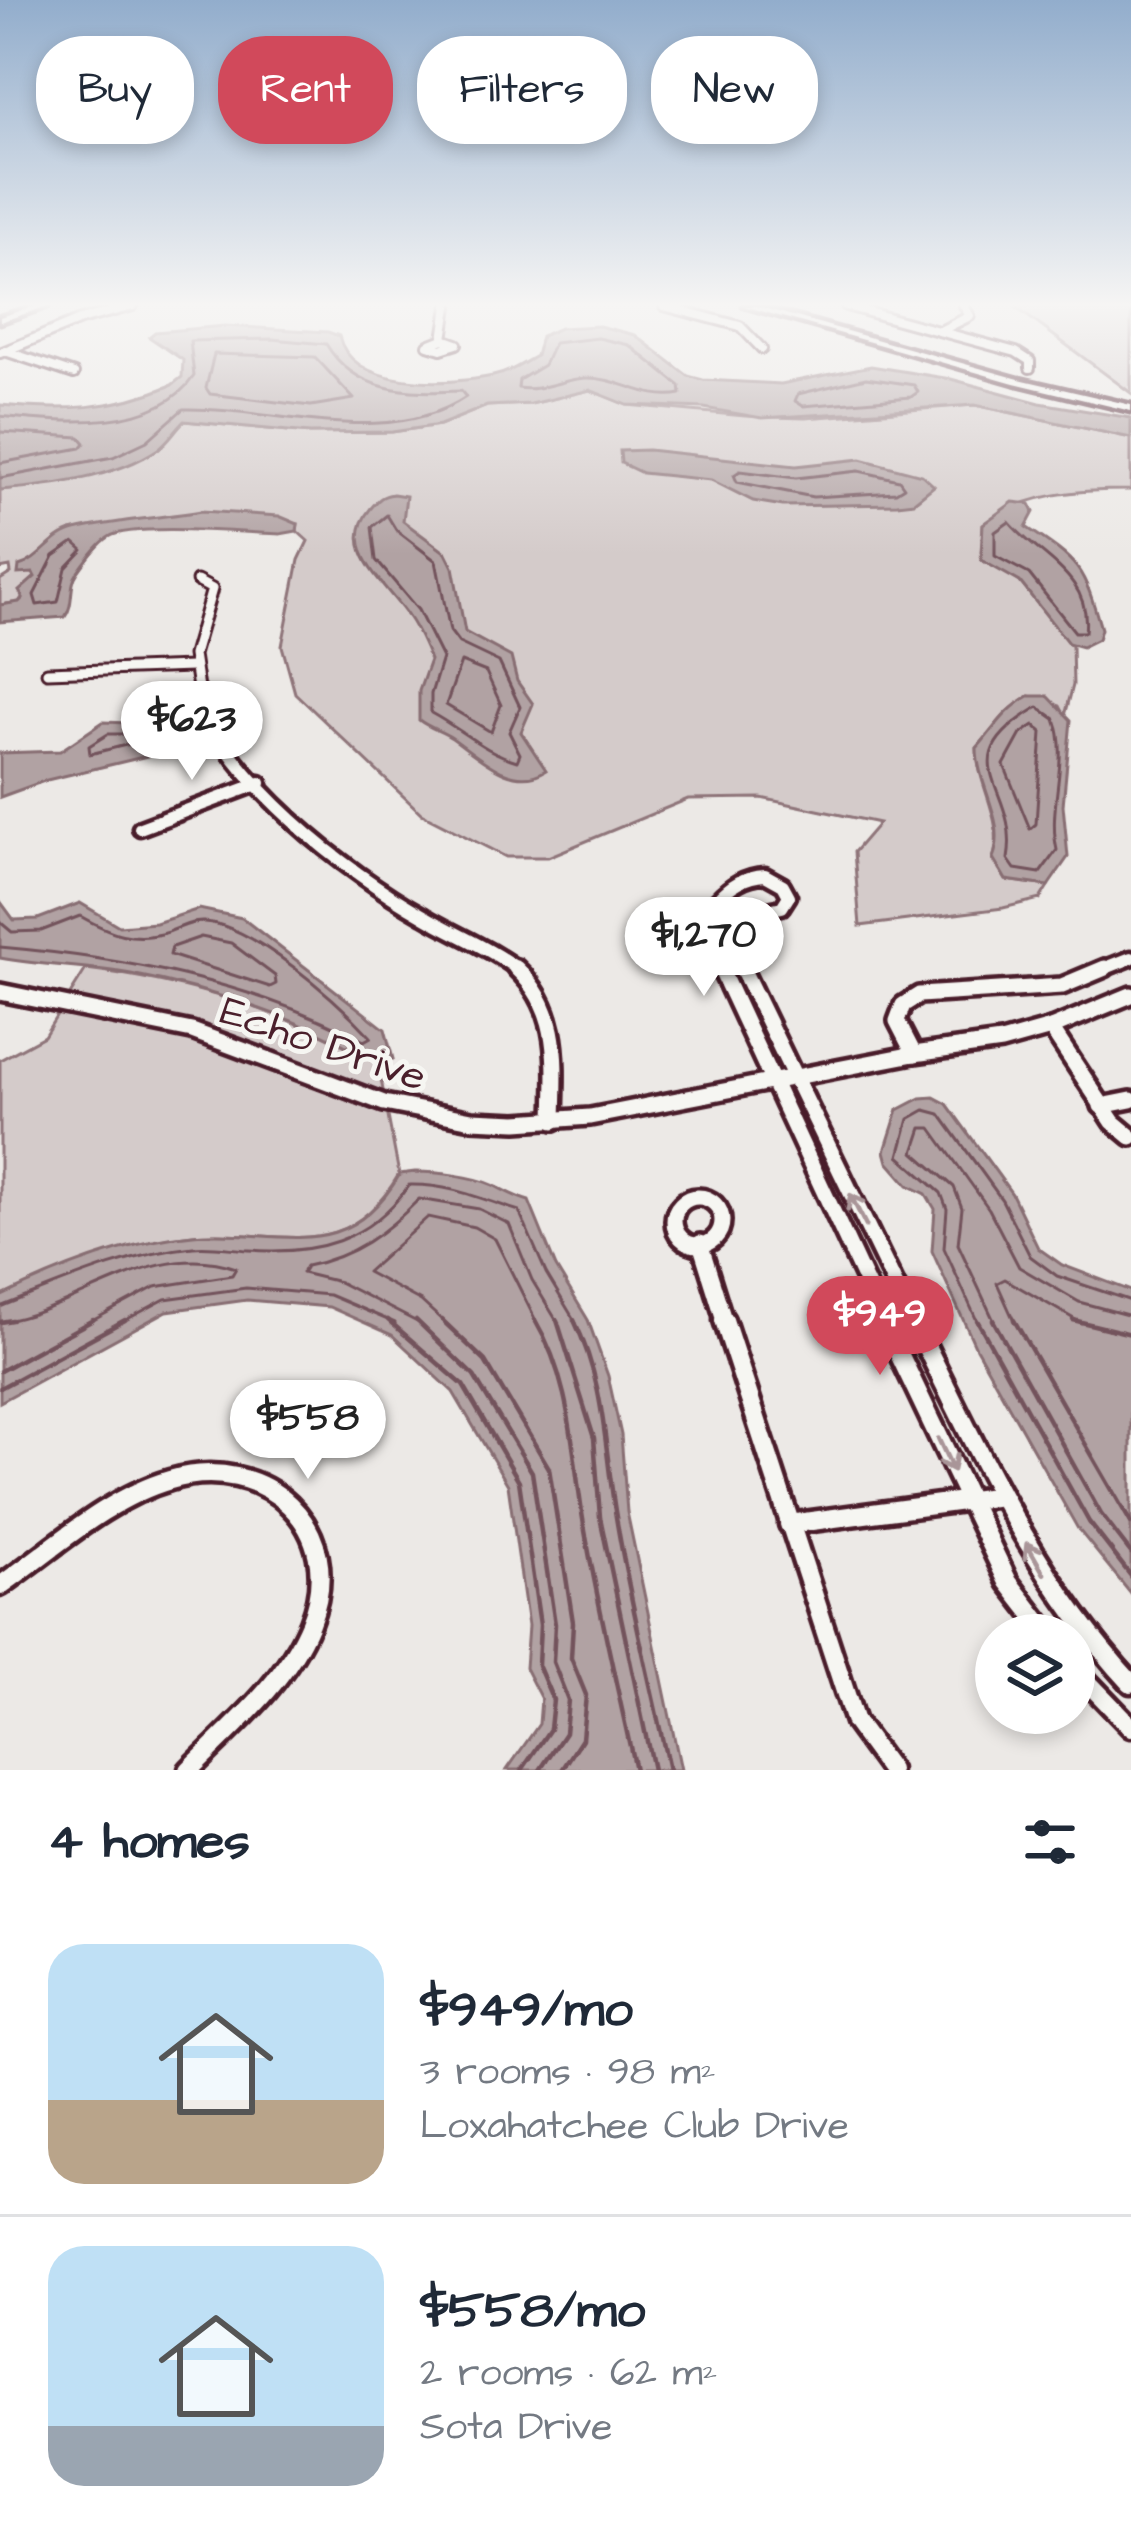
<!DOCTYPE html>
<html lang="en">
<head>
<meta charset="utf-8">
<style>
  :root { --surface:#fff; --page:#f2f2f3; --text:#1f2937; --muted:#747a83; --line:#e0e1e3; --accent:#d1495b }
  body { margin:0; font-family:"Architects Daughter",sans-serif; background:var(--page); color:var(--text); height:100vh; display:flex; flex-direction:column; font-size:45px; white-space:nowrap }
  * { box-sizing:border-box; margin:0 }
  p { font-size:39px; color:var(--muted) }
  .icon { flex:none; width:66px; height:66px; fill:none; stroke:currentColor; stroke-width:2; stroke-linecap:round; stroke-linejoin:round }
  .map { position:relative; height:1770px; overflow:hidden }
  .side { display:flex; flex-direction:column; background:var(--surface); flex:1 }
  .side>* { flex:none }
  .banner { position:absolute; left:36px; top:36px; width:1059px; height:108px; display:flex; gap:24px }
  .fabs { position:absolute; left:975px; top:1614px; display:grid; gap:24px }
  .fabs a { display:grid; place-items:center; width:120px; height:120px; border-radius:50%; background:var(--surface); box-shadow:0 6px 18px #0003; font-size:60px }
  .price { position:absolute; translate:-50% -102px; padding:0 27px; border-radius:42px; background:#fff; color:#222; font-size:39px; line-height:78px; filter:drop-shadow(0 3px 6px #0008) }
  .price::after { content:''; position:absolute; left:50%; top:72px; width:36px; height:27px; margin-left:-18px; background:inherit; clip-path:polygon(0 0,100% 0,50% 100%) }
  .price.on { background:var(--accent); color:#fff }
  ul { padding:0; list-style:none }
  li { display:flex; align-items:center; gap:36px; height:300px; padding:0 48px }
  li+li { border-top:3px solid var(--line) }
  li span { display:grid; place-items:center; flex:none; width:336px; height:240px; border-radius:36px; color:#555 }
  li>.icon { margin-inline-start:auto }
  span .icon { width:144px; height:144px; fill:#fffc; stroke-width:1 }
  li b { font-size:51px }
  h2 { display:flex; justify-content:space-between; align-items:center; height:144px; padding:0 48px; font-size:51px }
  .chip { padding:0 42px; border-radius:48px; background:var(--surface); box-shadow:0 6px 18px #0003; font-size:42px; line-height:108px }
  .chip.on { background:var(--accent); color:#fff }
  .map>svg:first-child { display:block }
</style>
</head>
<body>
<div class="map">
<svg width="1131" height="1770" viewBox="0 0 1131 1770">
  <rect width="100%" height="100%" fill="#ece9e6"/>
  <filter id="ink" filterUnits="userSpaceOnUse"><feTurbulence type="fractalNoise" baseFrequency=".00833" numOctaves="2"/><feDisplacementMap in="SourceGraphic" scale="24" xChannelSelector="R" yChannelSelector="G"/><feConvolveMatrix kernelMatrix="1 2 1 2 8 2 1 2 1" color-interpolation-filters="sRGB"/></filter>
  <g filter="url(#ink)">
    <!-- green -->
    <g fill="#d4cbca" stroke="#8f757a" stroke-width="3">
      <polygon points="1014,306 1131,306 1131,393"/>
      <path d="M590,390L627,405L745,416L805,418L975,405L1131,438V490C1077,490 1026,493 983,524L981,552L1020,582L1072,646L1073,685L1065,716L1060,706L1029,696C1004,710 995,728 977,748C977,787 1006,821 993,859L1006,880L1048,886L1040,899L1003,908L860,926L854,852L879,823L761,798L688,799L548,857H506L422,814L295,693L282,646L299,560L308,541L297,531L298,524L134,523L71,531L30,563L35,577L19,602L0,605V580L11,573L10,567L0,569V490C67,482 135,472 184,421L310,433L392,432L440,425L487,406L531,404Z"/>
      <path d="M86,969C185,981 293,1012 378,1064L399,1174C344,1269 278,1227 193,1235C125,1242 62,1271 0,1297V1060L44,1036Z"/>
    </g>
    <!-- water -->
    <g fill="#b1a2a3" stroke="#886e73" stroke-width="3">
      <path d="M599,326L635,335L688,376L703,380L781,384L871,366L951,379L1040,403L1131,418V438L975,405L762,418L704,408L627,405L590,390L531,404L487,406L440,425L392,432L310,433L184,421C175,430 168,442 158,449C116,478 49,486 0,490V405C63,411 113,410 172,385L182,377L183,360L149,337L155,332L225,326L328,332L339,336C352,390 448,385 493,376C509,373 522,364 536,356L541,336L560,328Z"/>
      <polygon points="648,450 796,466 861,459 922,475 934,486 914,502 897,504 783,506 753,501 711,480 642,473 621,463 620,451"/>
      <path d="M393,494L406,496L403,521L446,553L453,567L465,632L511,657L517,681L533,704L521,732L546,770C513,792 478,756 452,738C442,731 429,728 419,720V691L430,660C424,646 418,631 409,618C387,584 336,549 371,508C379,499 381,496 393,494Z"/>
      <path d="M1013,502L1030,504L1034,512L1026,527C1080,563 1083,566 1101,629L1098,639L1082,647L1068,643L1020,582L981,560L983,524Z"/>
      <path d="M201,511L279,516L298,524L297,531L280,534C249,533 130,523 109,537C99,543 85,562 78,572C68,586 75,603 65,617L0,622V605L19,602L23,598L19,591L35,577L33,573L18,574L19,566C41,560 50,536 75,530C115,520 160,518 201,511Z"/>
      <path d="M1029,696H1048L1071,720L1063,805L1068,857L1048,886L1006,880L993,858C1008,822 977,786 977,748C995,728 1004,710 1029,696Z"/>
      <polygon points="103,722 155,724 163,732 161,746 147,756 47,780 0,797 0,753 60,751"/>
      <path d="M0,901L14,920L38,919L80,903L119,926L156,923L199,909L242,918L385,1029L393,1059L378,1064C306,1020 214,990 131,974C88,966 43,966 0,958Z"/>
      <polygon points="934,1097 947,1104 1012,1194 1038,1248 1062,1265 1131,1291 1131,1594 1078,1529 976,1348 932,1251 935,1209 926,1194 908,1185 888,1162 885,1151 898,1110 921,1098"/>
      <path d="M415,1172C437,1172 473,1176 493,1185C505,1191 515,1197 529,1201L556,1267L588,1320L608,1376L621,1435L627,1512L681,1770H507L539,1724L541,1699L525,1668L528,1626L508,1485L453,1392L392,1335L329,1307L247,1300L167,1311L0,1402V1297C59,1268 127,1241 193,1235C278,1227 344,1269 400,1174Z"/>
    </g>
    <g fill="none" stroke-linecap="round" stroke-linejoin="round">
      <!-- shore-far1 -->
      <g stroke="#73535b" stroke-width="3">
        <path d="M598,338L629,345L680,386L681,394C645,401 620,377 586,378C562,379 542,392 518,388L519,380L544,365L554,343Z"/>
        <polygon points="214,354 315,357 354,399 311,406 210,394 206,388"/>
        <polygon points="866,378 914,385 918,392 911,397 803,406 795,401 798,394"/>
        <path d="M0,416C60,422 156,433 194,376L190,341L272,339L326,344C356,394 408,393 461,391L466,397C387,450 272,407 183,409L147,441L113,457L0,478"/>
        <polyline points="0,432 80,437 85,443 81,448 0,463"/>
        <polygon points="740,471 796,478 859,471 899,480 904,487 896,492 813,497 737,482 734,475"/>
        <path d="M387,515L396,530L436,561L450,631L459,643L499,662L520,707L509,732L520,754L517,761C484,752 461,729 431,713V694L442,658L418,610L376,560L372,527Z"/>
        <path d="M1009,522C1039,558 1092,575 1085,632H1075L1029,574L995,556V532Z"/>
        <polygon points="74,542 83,550 66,568 58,602 37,605 34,595 54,556"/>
        <polygon points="461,662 486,672 501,705 491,732 446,705"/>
        <path d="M1038,707L1055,719C1070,759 1047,807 1057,850L1040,873L1015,869L1008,859C1021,785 943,764 1038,707Z"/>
        <polygon points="1034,725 1042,732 1036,824 1030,829 1004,765 1021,734"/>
        <polygon points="108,734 138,734 142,741 90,754 89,746"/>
        <path d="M0,922L12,932L41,931L80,916C110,933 133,943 168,932C179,928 192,921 204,922C252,924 338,1001 371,1037L364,1041C251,982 126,958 0,947"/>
        <polygon points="201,937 231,943 275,976 276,984 270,987 170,955 172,947"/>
        <path d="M0,1307C62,1283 126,1254 193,1247C211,1245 231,1249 249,1250C315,1255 369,1242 409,1185C449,1184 482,1199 519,1211L546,1273L576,1323"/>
        <path d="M0,1322C77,1311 154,1238 236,1268L232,1275L155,1287L88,1323"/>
        <polyline points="120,1323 165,1299 246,1288 329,1295 395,1323"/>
        <path d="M419,1323L339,1282L302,1273L306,1266C353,1257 386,1233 419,1199L479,1209L509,1224L532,1280L558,1323"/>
        <polyline points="445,1323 421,1301 367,1272 428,1217 474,1227 495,1239 537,1323"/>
        <polyline points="978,1323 944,1248 947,1209 941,1193 899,1156 909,1119 925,1110 940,1114 1002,1200 1030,1256 1057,1276 1131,1301"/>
        <polyline points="995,1323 958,1244 962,1208 954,1187 914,1152 922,1128 931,1128 989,1209 1019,1267 1079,1302 1131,1316"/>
        <polyline points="1015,1323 997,1283 1005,1279 1081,1323"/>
      </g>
      <!-- shore -->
      <g stroke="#73535b" stroke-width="4.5">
        <polyline points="388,1320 463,1385 519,1481 540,1625 538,1665 553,1700 550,1729 522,1770"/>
        <polyline points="416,1320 474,1376 532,1472 555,1624 553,1662 568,1700 565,1733 540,1770"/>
        <polyline points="442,1320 485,1361 549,1468 573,1622 571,1658 586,1695 582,1739 562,1770"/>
        <path d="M535,1320C573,1384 572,1456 584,1525C598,1607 618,1689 635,1770"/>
        <polyline points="557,1320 594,1438 600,1517 653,1770"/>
        <path d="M574,1320C606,1386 604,1448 616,1517C630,1602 651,1686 669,1770"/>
        <polyline points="977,1320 1089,1522 1131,1576"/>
        <polyline points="993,1320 1101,1514 1131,1553"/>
        <polyline points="1014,1320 1131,1523"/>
        <polyline points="1073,1320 1131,1334"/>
        <polyline points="0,1322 12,1320"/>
        <polyline points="0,1371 93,1320"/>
        <polyline points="0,1388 125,1320"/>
      </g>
      <!-- minor-far4 casing -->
      <g stroke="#4a1f2b" stroke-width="14">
        <g id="minor-far4">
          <polyline points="664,306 740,326 762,349"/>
          <polyline points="846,306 1016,352 1030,361 1030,368"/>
          <polyline points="940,331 970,316 964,306"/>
          <polygon points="443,339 457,344 441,349 428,345"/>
          <polyline points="443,339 448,306"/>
          <polyline points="8,352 74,374"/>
          <polyline points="0,353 80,320 133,306"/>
        </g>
      </g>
      <!-- minor-far3 casing -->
      <g stroke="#4a1f2b" stroke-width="15">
        <g id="minor-far3">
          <polyline points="197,581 212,589 193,655 199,695"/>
          <polyline points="47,672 192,667"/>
        </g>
      </g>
      <!-- minor-far2 casing -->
      <g stroke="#4a1f2b" stroke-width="21">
        <g id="minor-far2">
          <path d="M198,692C224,778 347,873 424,916C456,935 490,948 520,971"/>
          <polyline points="140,828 260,783"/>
          <path d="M765,875L783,885L789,896L782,907L741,916L721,910L717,900C731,885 745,876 765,875Z"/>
          <polyline points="721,910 709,940 721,971"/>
          <polyline points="741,916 727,937 743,971"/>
          <polyline points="1098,971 1131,958"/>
        </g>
      </g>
      <!-- minor-far1 casing -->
      <g stroke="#4a1f2b" stroke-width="24">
        <g id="minor-far1">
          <path d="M516,968C562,1011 555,1063 554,1121"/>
          <polyline points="720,968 885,1323"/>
          <polyline points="742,968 914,1323"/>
          <polyline points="0,992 192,1031 384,1103 472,1120 517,1122 590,1117 914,1054 1001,1042 1051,1028 1131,995"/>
          <polyline points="1051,1028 1113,1122 1131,1137"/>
          <polyline points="914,1054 897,1021 903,1005 919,995 1062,986 1105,968"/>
          <polyline points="1101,1106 1131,1100"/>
          <circle cx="698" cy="1221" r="24"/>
          <polyline points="700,1243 725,1323"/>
        </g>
      </g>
      <!-- minor casing -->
      <g stroke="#4a1f2b" stroke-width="27">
        <g id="minor">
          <polyline points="724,1320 855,1722 890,1770"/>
          <polyline points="883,1320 1008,1582 1049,1635"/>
          <path d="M913,1320C977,1448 1033,1577 1131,1683"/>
          <polyline points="789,1524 1001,1496"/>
          <path d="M0,1586C53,1549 107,1498 170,1480C263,1452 349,1527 310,1623C286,1682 233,1726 189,1770"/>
          <polyline points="1074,1668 1131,1727"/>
        </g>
      </g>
      <!-- tertiary casing -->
      <g stroke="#4a1f2b" stroke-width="9">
        <g id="tertiary">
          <polygon points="35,306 48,306 0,322 0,317"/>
          <polygon points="744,306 757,306 1019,379 1131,405 1131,411 1014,383"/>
        </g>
      </g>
      <!-- minor-far4 -->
      <use href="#minor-far4" stroke="#f6f6f2" stroke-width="8"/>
      <!-- minor-far3 -->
      <use href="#minor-far3" stroke="#f6f6f2" stroke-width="9"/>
      <!-- minor-far2 -->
      <use href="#minor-far2" stroke="#f6f6f2" stroke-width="12"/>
      <!-- minor-far1 -->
      <use href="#minor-far1" stroke="#f6f6f2" stroke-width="15"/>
      <!-- minor -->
      <use href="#minor" stroke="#f6f6f2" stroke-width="18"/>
      <!-- tertiary -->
      <use href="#tertiary" fill="#f6f6f2" fill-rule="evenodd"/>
    </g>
    <!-- one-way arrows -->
    <defs><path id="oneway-shaft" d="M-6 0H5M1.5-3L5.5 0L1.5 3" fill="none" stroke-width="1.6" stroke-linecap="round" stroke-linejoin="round" transform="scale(3)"/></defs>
    <g stroke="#a99598">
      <use href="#oneway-shaft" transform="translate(858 1210) rotate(-117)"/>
      <use href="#oneway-shaft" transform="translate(946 1455) rotate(65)"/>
      <use href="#oneway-shaft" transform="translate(1035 1558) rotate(-120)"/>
    </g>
  </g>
  <!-- sky -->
  <linearGradient id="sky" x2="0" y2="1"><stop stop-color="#92adcc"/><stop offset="0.55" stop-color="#f6f5f4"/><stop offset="1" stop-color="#f6f5f4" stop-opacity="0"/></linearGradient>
  <rect width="1131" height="554" fill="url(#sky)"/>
  <g text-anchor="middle" stroke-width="10" stroke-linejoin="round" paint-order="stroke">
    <!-- street labels -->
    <g font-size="42" fill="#4a1f2b" stroke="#f6f6f2">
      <text transform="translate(324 1042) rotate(19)" y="15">Echo Drive</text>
    </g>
  </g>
</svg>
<div class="fabs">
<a><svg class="icon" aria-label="layers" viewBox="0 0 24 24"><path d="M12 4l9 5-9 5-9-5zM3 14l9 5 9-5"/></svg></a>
</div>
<b class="price" style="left:192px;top:783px">$623</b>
<b class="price" style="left:704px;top:999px">$1,270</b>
<b class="price on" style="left:880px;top:1378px">$949</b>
<b class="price" style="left:308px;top:1482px">$558</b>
<div class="banner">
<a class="chip">Buy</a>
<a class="chip on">Rent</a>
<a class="chip">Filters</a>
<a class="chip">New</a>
</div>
</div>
<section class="side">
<h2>4 homes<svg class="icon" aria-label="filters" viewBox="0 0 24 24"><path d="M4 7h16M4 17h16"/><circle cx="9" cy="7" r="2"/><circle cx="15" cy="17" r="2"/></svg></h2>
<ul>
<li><span style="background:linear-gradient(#bfe0f5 65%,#b9a48a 0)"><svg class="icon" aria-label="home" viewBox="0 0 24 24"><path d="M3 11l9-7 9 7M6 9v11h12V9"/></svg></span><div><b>$949/mo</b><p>3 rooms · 98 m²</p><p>Loxahatchee Club Drive</p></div></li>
<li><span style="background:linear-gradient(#bfe0f5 75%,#9aa5b1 0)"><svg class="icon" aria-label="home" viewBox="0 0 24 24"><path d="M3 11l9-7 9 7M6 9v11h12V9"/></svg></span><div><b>$558/mo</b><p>2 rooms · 62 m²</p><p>Sota Drive</p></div></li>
</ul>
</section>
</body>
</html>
